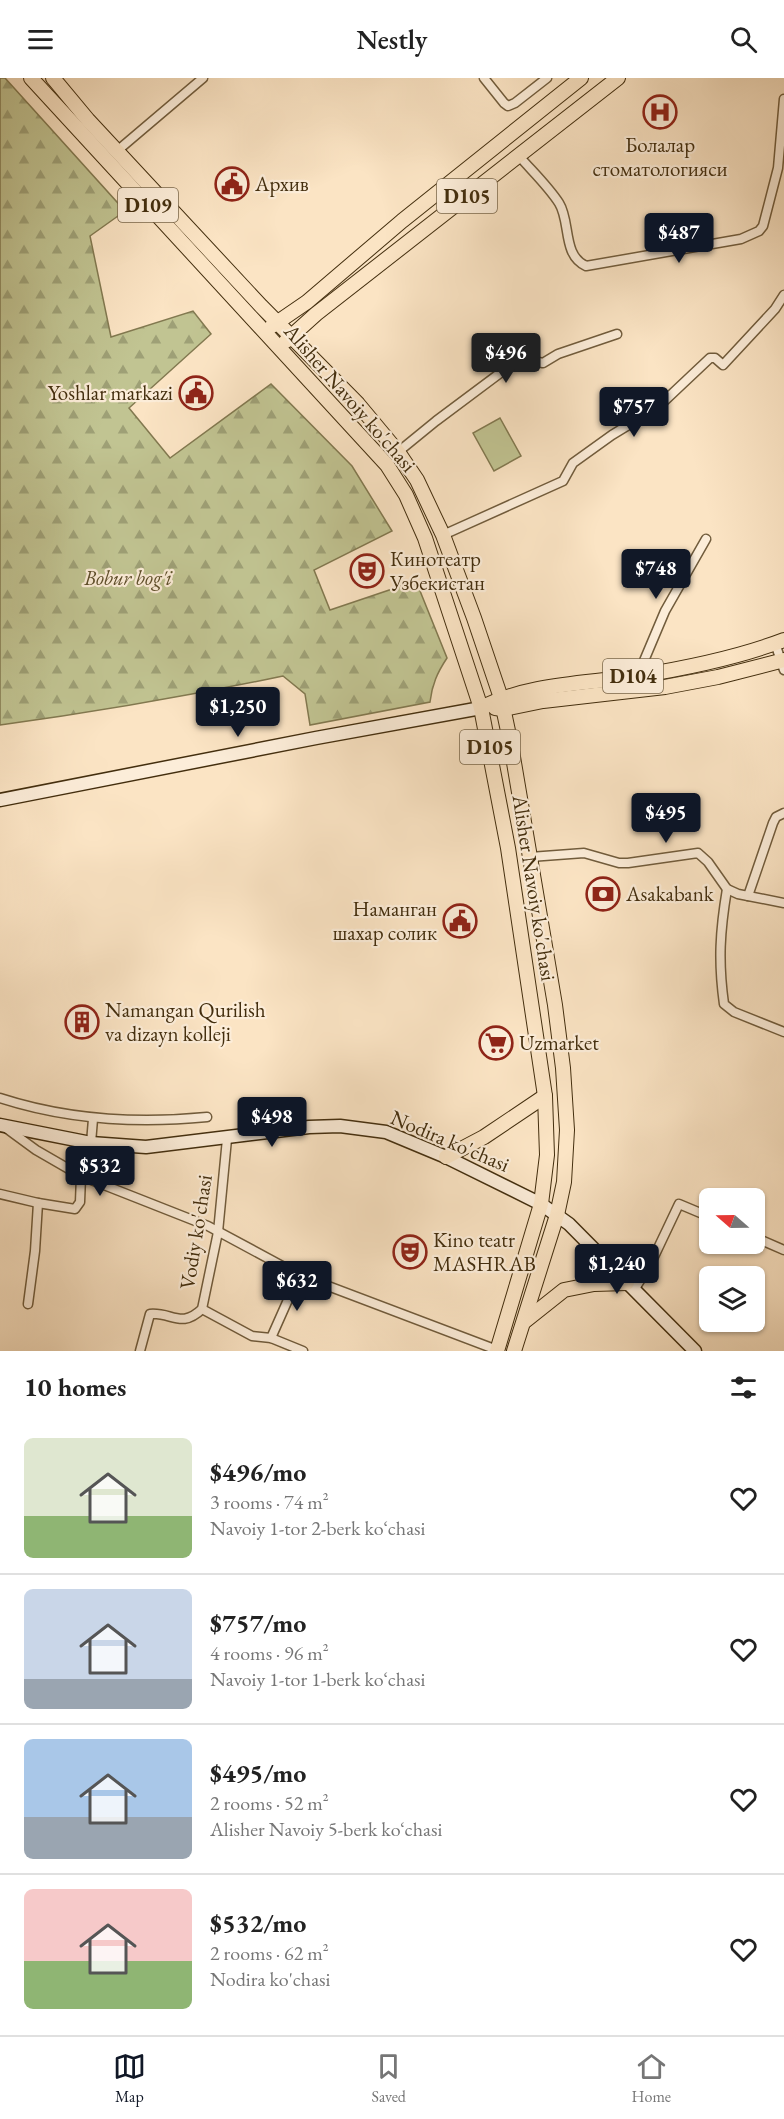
<!DOCTYPE html>
<html lang="en">
<head>
<meta charset="utf-8">
<style>
  :root { --surface:#fff; --page:#f6f6f6; --text:#222; --muted:#767676; --line:#e0e0e0; --accent:#111827 }
  body { margin:0; font-family:"EB Garamond",serif; background:var(--page); color:var(--text); height:100vh; display:flex; flex-direction:column; font-size:22px; white-space:nowrap }
  * { box-sizing:border-box; margin:0 }
  p { font-size:20px; color:var(--muted) }
  .icon { flex:none; width:33px; height:33px; fill:none; stroke:currentColor; stroke-width:2; stroke-linecap:round; stroke-linejoin:round }
  .map { position:relative; height:1273px; overflow:hidden }
  .sheet { display:flex; flex-direction:column; background:var(--surface); flex:1 }
  .sheet>* { flex:none }
  .needle { width:39px; rotate:290deg }
  .tools { position:absolute; left:699px; top:1110px; display:grid; gap:12px }
  .tools a { display:grid; place-items:center; width:66px; height:66px; border-radius:9px; background:var(--surface); box-shadow:0 2px 4px #0004; font-size:30px }
  .price { position:absolute; translate:-50% -51px; padding:0 14px; border-radius:6px; background:var(--accent); color:#fff; font-size:20px; line-height:39px; filter:drop-shadow(0 2px 3px #0008) }
  .price::after { content:''; position:absolute; left:50%; top:36px; width:18px; height:14px; margin-left:-9px; background:inherit; clip-path:polygon(0 0,100% 0,50% 100%) }
  .price.on { background:#222; color:#fff }
  ul { padding:0; list-style:none }
  li { display:flex; align-items:center; gap:18px; height:150px; padding:0 24px }
  li+li { border-top:2px solid var(--line) }
  li span { display:grid; place-items:center; flex:none; width:168px; height:120px; border-radius:9px; color:#555 }
  li>.icon { margin-inline-start:auto }
  span .icon { width:72px; height:72px; fill:#fffc; stroke-width:1 }
  li b { font-size:26px }
  h2 { display:flex; justify-content:space-between; align-items:center; height:72px; padding:0 24px; font-size:26px }
  header { display:flex; justify-content:space-between; align-items:center; height:78px; padding:0 24px; background:var(--surface); font-size:27px; font-weight:600 }
  .tabs { display:flex; justify-content:space-around; align-items:center; height:84px; border-top:2px solid var(--line); background:var(--surface); font-size:16px; color:var(--muted) }
  .tabs a { display:grid; justify-items:center; gap:3px }
  .tabs .on { color:var(--accent) }
  .map>svg:first-child { display:block }
</style>
</head>
<body>
<header><svg class="icon" aria-label="menu" viewBox="0 0 24 24"><path d="M4 6h16M4 12h16M4 18h16"/></svg>Nestly<svg class="icon" aria-label="search" viewBox="0 0 24 24"><circle cx="10" cy="10" r="6"/><path d="M15 15l6 6"/></svg></header>
<div class="map">
<svg width="784" height="1273" viewBox="0 0 784 1273">
  <defs>
    <pattern id="forest-firs" width="22" height="20" patternUnits="userSpaceOnUse" patternTransform="scale(1.5)"><rect width="22" height="20" fill="#c1c492"/><path d="M5 1l3.5 6h-7zM16 11l3.5 6h-7z" fill="#9ea076"/></pattern>
  </defs>
  <rect width="100%" height="100%" fill="#fbe4c4"/>
  <filter id="stains"><feTurbulence type="fractalNoise" baseFrequency=".00333" numOctaves="4"/><feColorMatrix values="0 0 0 0 .2 0 0 0 0 .09 0 0 0 0 .02 0 0 0 .5 -.17"/></filter>
  <radialGradient id="worn" r=".72"><stop offset=".6" stop-color="#630" stop-opacity="0"/><stop offset="1" stop-color="#630" stop-opacity=".3"/></radialGradient>
  <!-- forest -->
  <path fill="url(#forest-firs)" stroke="#827950" stroke-width="1.5" d="M0,0H5L125,133L90,158L111,259L193,233L211,256L129,330L170,380L271,306L352,388L392,453L314,492L330,532L416,503L447,580C437,595 432,607 430,624L310,647L305,616L283,598C188,618 97,634 0,647Z"/>
  <!-- garden -->
  <polygon fill="#c1c492" stroke="#827950" stroke-width="1.5" points="500,340 521,378 494,393 473,355"/>
  <g fill="none" stroke-linecap="round" stroke-linejoin="round">
    <!-- street casing -->
    <g stroke="#715c3c" stroke-width="11">
      <g id="street">
        <polyline points="484,0 504,25 508,28 515,25 547,0"/>
        <polyline points="117,73 203,0"/>
        <path d="M519,78C532,93 548,108 559,125C571,144 562,177 586,188L741,161L759,153L763,148L778,90L784,21"/>
        <polyline points="398,374 436,343 515,284 529,282 543,285 558,276 617,256"/>
        <polyline points="443,457 563,403 573,385 612,357 658,329 710,280 715,280 723,287 775,231 784,217"/>
        <polyline points="775,565 784,592"/>
        <polyline points="638,597 665,533 706,461"/>
        <polyline points="530,779 584,775 619,785 628,785 698,775 708,784 727,811 738,816 784,825"/>
        <path d="M727,811C720,853 718,883 724,926L734,934L784,954"/>
        <polyline points="748,818 773,745 776,739 784,735"/>
        <path d="M0,1020C68,1042 136,1046 207,1039"/>
        <polyline points="6,1050 36,1072 81,1098 208,1148 299,1197 497,1272"/>
        <polyline points="91,1065 93,1041"/>
        <polyline points="0,1116 38,1125 75,1131 80,1124 81,1098"/>
        <polyline points="754,1159 784,1172"/>
        <polyline points="634,1212 651,1185 679,1126 710,1139"/>
        <polyline points="28,1226 35,1173 38,1125"/>
        <polyline points="202,1231 252,1258 271,1260 303,1273"/>
        <polyline points="271,1260 299,1197"/>
        <path d="M140,1273L150,1236C172,1234 181,1251 202,1231L218,1154L227,1061"/>
      </g>
    </g>
    <!-- secondary casing -->
    <g stroke="#432e0e" stroke-width="15">
      <g id="secondary">
        <polyline points="0,722 316,660 481,630"/>
        <polyline points="0,1047 91,1065 146,1069 309,1049 340,1048 386,1054 446,1079 541,1126 569,1146 695,1273"/>
      </g>
    </g>
    <!-- primary casing -->
    <g stroke="#432e0e" stroke-width="16">
      <g id="primary">
        <polyline points="31,0 387,387 406,417 425,460 481,630 508,770 545,1018 547,1077 541,1126 497,1273"/>
        <polyline points="53,0 88,42 261,228 358,326 398,374 417,402 443,457 474,540 501,620 511,667 555,927 563,990 567,1052 564,1104 557,1137 514,1273"/>
        <polyline points="272,248 307,224 402,143 581,0"/>
        <polyline points="286,263 316,236 618,0"/>
        <path d="M481,630C530,605 585,606 637,598C687,590 737,580 784,562"/>
        <polyline points="495,630 503,631 543,623 665,609 718,599 784,582"/>
        <polyline points="446,1079 484,1059 545,1018"/>
        <polyline points="525,1243 564,1212 594,1206 627,1205"/>
      </g>
    </g>
    <!-- street -->
    <use href="#street" stroke="#fcedd9" stroke-width="8"/>
    <!-- secondary -->
    <use href="#secondary" stroke="#fcedd9" stroke-width="12"/>
    <!-- primary -->
    <use href="#primary" stroke="#fbe4c4" stroke-width="14"/>
  </g>
  <!-- icons -->
  <defs>
    <g id="hospital-ring" transform="scale(1.725)"><circle r="9.5" fill="#fcedd9" stroke="#8f2418" stroke-width="1.5"/><path d="M-5-5h3v3.5h4V-5h3V5h-3V1.5h-4V5h-3Z" fill="#8f2418"/></g>
    <g id="civic-ring" transform="scale(1.725)"><circle r="9.5" fill="#fcedd9" stroke="#8f2418" stroke-width="1.5"/><path d="M-.6-6.5H3V-4.5H.6V-3L4-1V1h2V6H-6V1h2V-1L-.6-3ZM-1.2 2.5V6h2.4V2.5Z" fill="#8f2418"/></g>
    <g id="theatre-ring" transform="scale(1.725)"><circle r="9.5" fill="#fcedd9" stroke="#8f2418" stroke-width="1.5"/><path d="M-5-5.5Q0-4 5-5.5V0Q5 5 0 6Q-5 5-5 0ZM-3.3-2.5H-1v1.5H-3.3ZM1-2.5H3.3v1.5H1ZM-2.8 1Q0 5.5 2.8 1Z" fill="#8f2418"/></g>
    <g id="bank-ring" transform="scale(1.725)"><circle r="9.5" fill="#fcedd9" stroke="#8f2418" stroke-width="1.5"/><path d="M-6-4H6V4H-6ZM0-2.3a2.3 2.3 0 1 0 0 4.6a2.3 2.3 0 1 0 0-4.6Z" fill="#8f2418"/></g>
    <g id="building-ring" transform="scale(1.725)"><circle r="9.5" fill="#fcedd9" stroke="#8f2418" stroke-width="1.5"/><path d="M-4-6H4V6H1V3H-1V6H-4ZM-2.5-4.3h1.7v1.8h-1.7ZM.8-4.3h1.7v1.8H.8ZM-2.5-1h1.7V.8h-1.7ZM.8-1h1.7V.8H.8Z" fill="#8f2418"/></g>
    <g id="supermarket-ring" transform="scale(1.725)"><circle r="9.5" fill="#fcedd9" stroke="#8f2418" stroke-width="1.5"/><path d="M-6-5.5h2.5l.6 2H6L4.5 2H-2.5L-4.4-4H-6ZM-1.5 3.2a1.3 1.3 0 1 0 .1 0ZM3 3.2a1.3 1.3 0 1 0 .1 0Z" fill="#8f2418"/></g>
  </defs>
  <g fill-rule="evenodd">
    <use href="#hospital-ring" x="660" y="34"/>
    <use href="#civic-ring" x="232" y="106"/>
    <use href="#civic-ring" x="196" y="315"/>
    <use href="#theatre-ring" x="367" y="493"/>
    <use href="#bank-ring" x="603" y="816"/>
    <use href="#civic-ring" x="460" y="843"/>
    <use href="#building-ring" x="82" y="944"/>
    <use href="#supermarket-ring" x="496" y="965"/>
    <use href="#theatre-ring" x="410" y="1174"/>
  </g>
  <g text-anchor="middle" stroke-width="4.5" stroke-linejoin="round" paint-order="stroke">
    <!-- shield labels -->
    <g fill="#fcedd9" stroke="#7a674b" stroke-width="1.5">
      <rect x="437" y="101" width="60" height="34" rx="4.5"/>
      <rect x="118" y="110" width="60" height="34" rx="4.5"/>
      <rect x="603" y="581" width="60" height="34" rx="4.5"/>
      <rect x="460" y="652" width="60" height="34" rx="4.5"/>
    </g>
    <g font-size="20" font-weight="bold" fill="#432e0e">
      <text x="467" y="125">D105</text>
      <text x="148" y="134">D109</text>
      <text x="633" y="605">D104</text>
      <text x="490" y="676">D105</text>
    </g>
    <!-- poi labels -->
    <g font-size="21" fill="#432e0e" stroke="#fcedd9" text-anchor="start">
      <text x="660" y="74" text-anchor="middle">Болалар<tspan x="660" dy="24">стоматологияси</tspan></text>
      <text x="255" y="113">Архив</text>
      <text x="173" y="322" text-anchor="end">Yoshlar markazi</text>
      <text x="390" y="488">Кинотеатр<tspan x="390" dy="24">Узбекистан</tspan></text>
      <text x="626" y="823">Asakabank</text>
      <text x="437" y="838" text-anchor="end">Наманган<tspan x="437" dy="24">шахар солик</tspan></text>
      <text x="105" y="939">Namangan Qurilish<tspan x="105" dy="24">va dizayn kolleji</tspan></text>
      <text x="519" y="972">Uzmarket</text>
      <text x="433" y="1169">Kino teatr<tspan x="433" dy="24">MASHRAB</tspan></text>
    </g>
    <!-- street labels -->
    <g font-size="21" fill="#432e0e" stroke="#fcedd9">
      <text transform="translate(350 320) rotate(49)" y="7">Alisher Navoiy ko'chasi</text>
      <text transform="translate(534 810) rotate(81)" y="7">Alisher Navoiy ko'chasi</text>
      <text transform="translate(450 1063) rotate(23)" y="7">Nodira ko'chasi</text>
      <text transform="translate(196 1154) rotate(-81)" y="7">Vodiy ko'chasi</text>
    </g>
    <!-- park labels -->
    <g font-size="21" font-style="italic" fill="#5c4c28" stroke="#fcedd9">
      <text x="128" y="507">Bobur bog'i</text>
    </g>
  </g>
  <rect width="100%" height="100%" filter="url(#stains)"/>
  <rect width="100%" height="100%" fill="url(#worn)"/>
</svg>
<div class="tools">
<a><svg class="needle" viewBox="-14 -14 28 28"><path d="M0-13l5 13h-10z" fill="#e53935"/><path d="M0 13l5-13h-10z" fill="#767676"/></svg></a>
<a><svg class="icon" aria-label="layers" viewBox="0 0 24 24"><path d="M12 4l9 5-9 5-9-5zM3 14l9 5 9-5"/></svg></a>
</div>
<b class="price" style="left:679px;top:186px">$487</b>
<b class="price on" style="left:506px;top:306px">$496</b>
<b class="price" style="left:634px;top:360px">$757</b>
<b class="price" style="left:656px;top:522px">$748</b>
<b class="price" style="left:238px;top:660px">$1,250</b>
<b class="price" style="left:666px;top:766px">$495</b>
<b class="price" style="left:272px;top:1070px">$498</b>
<b class="price" style="left:100px;top:1119px">$532</b>
<b class="price" style="left:617px;top:1217px">$1,240</b>
<b class="price" style="left:297px;top:1234px">$632</b>
</div>
<section class="sheet">
<h2>10 homes<svg class="icon" aria-label="filters" viewBox="0 0 24 24"><path d="M4 7h16M4 17h16"/><circle cx="9" cy="7" r="2"/><circle cx="15" cy="17" r="2"/></svg></h2>
<ul>
<li><span style="background:linear-gradient(#dfe7d0 65%,#8fb573 0)"><svg class="icon" aria-label="home" viewBox="0 0 24 24"><path d="M3 11l9-7 9 7M6 9v11h12V9"/></svg></span><div><b>$496/mo</b><p>3 rooms · 74 m²</p><p>Navoiy 1-tor 2-berk koʻchasi</p></div><svg class="icon" aria-label="heart" viewBox="0 0 24 24"><path d="M12 20l-8-8c-3-5 5-10 8-4 3-6 11-1 8 4z"/></svg></li>
<li><span style="background:linear-gradient(#c9d6e8 75%,#9aa5b1 0)"><svg class="icon" aria-label="home" viewBox="0 0 24 24"><path d="M3 11l9-7 9 7M6 9v11h12V9"/></svg></span><div><b>$757/mo</b><p>4 rooms · 96 m²</p><p>Navoiy 1-tor 1-berk koʻchasi</p></div><svg class="icon" aria-label="heart" viewBox="0 0 24 24"><path d="M12 20l-8-8c-3-5 5-10 8-4 3-6 11-1 8 4z"/></svg></li>
<li><span style="background:linear-gradient(#a9c7e8 65%,#9aa5b1 0)"><svg class="icon" aria-label="home" viewBox="0 0 24 24"><path d="M3 11l9-7 9 7M6 9v11h12V9"/></svg></span><div><b>$495/mo</b><p>2 rooms · 52 m²</p><p>Alisher Navoiy 5-berk koʻchasi</p></div><svg class="icon" aria-label="heart" viewBox="0 0 24 24"><path d="M12 20l-8-8c-3-5 5-10 8-4 3-6 11-1 8 4z"/></svg></li>
<li><span style="background:linear-gradient(#f6c9c9 60%,#8fb573 0)"><svg class="icon" aria-label="home" viewBox="0 0 24 24"><path d="M3 11l9-7 9 7M6 9v11h12V9"/></svg></span><div><b>$532/mo</b><p>2 rooms · 62 m²</p><p>Nodira ko'chasi</p></div><svg class="icon" aria-label="heart" viewBox="0 0 24 24"><path d="M12 20l-8-8c-3-5 5-10 8-4 3-6 11-1 8 4z"/></svg></li>
</ul>
</section>
<nav class="tabs">
<a class="on"><svg class="icon" aria-label="map" viewBox="0 0 24 24"><path d="M3 6l6-2 6 2 6-2v14l-6 2-6-2-6 2zM9 4v14M15 6v14"/></svg>Map</a>
<a><svg class="icon" aria-label="saved" viewBox="0 0 24 24"><path d="M7 4h10v16l-5-4-5 4z"/></svg>Saved</a>
<a><svg class="icon" aria-label="home" viewBox="0 0 24 24"><path d="M3 11l9-7 9 7M6 9v11h12V9"/></svg>Home</a>
</nav>
</body>
</html>
